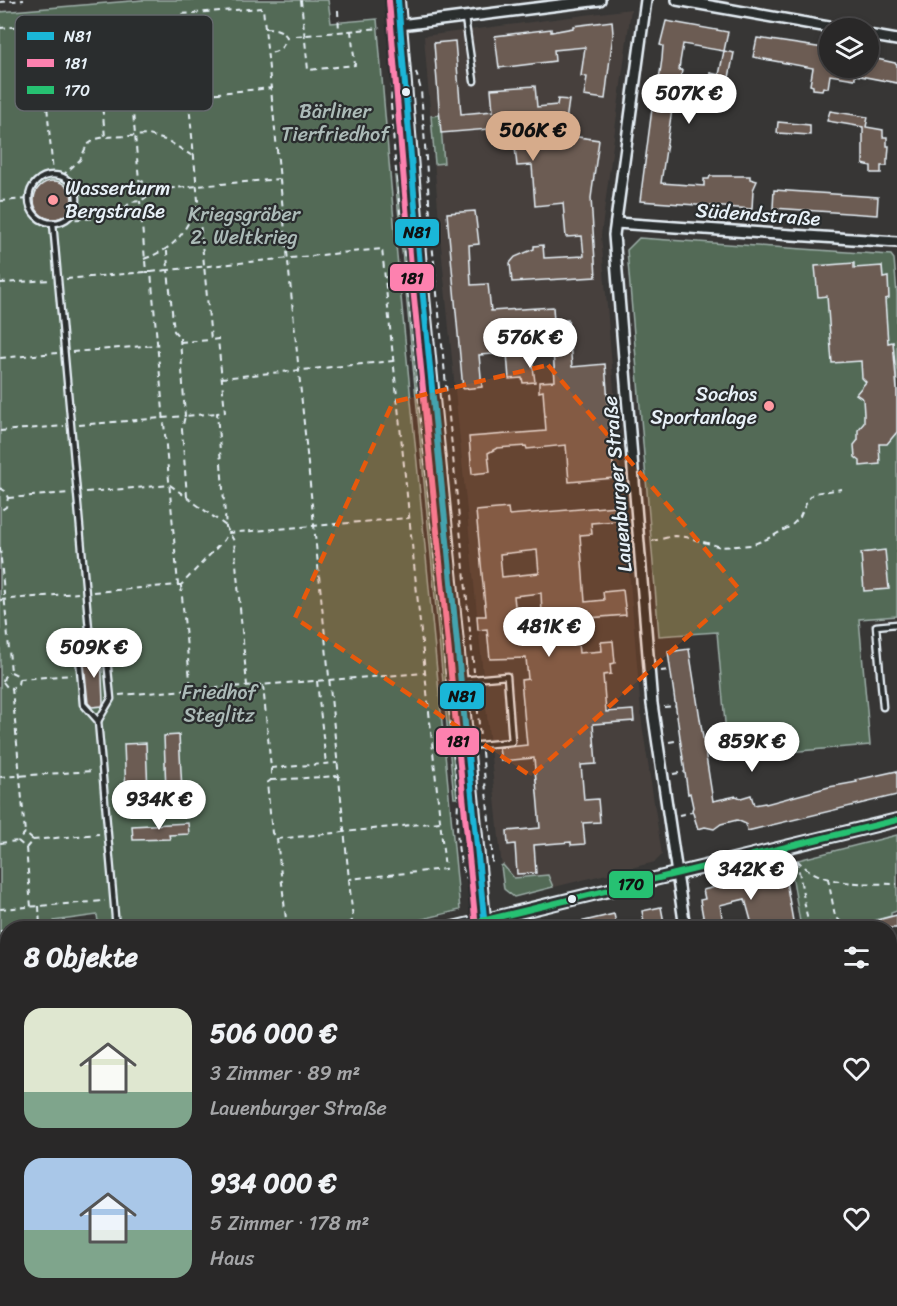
<!DOCTYPE html>
<html lang="de">
<head>
<meta charset="utf-8">
<style>
  :root { --surface:#292828; --page:#313030; --text:#f1f3f6; --muted:#a5a6a8; --line:#454445; --accent:#d6ab8b }
  body { margin:0; font-family:Sriracha,sans-serif; background:var(--page); color:var(--text); height:100vh; display:flex; flex-direction:column; font-size:22px; white-space:nowrap }
  * { box-sizing:border-box; margin:0 }
  p { font-size:20px; color:var(--muted) }
  .icon { flex:none; width:33px; height:33px; fill:none; stroke:currentColor; stroke-width:2; stroke-linecap:round; stroke-linejoin:round }
  .map { position:relative; flex:1; overflow:hidden }
  .details { position:absolute; left:0px; top:921px; width:897px; height:386px; display:flex; flex-direction:column; background:var(--surface); border-radius:24px 24px 0 0; box-shadow:0 3px 9px #0003,0 0 0 2px var(--line) }
  .details>* { flex:none }
  .buttons { position:absolute; left:819px; top:18px; display:grid; gap:12px }
  .buttons a { display:grid; place-items:center; width:60px; height:60px; border-radius:50%; background:var(--surface); box-shadow:0 3px 9px #0003,0 0 0 2px var(--line); font-size:30px }
  .price { position:absolute; translate:-50% -51px; padding:0 14px; border-radius:21px; background:#fff; color:#222; font-size:20px; line-height:39px; filter:drop-shadow(0 2px 3px #0008) }
  .price::after { content:''; position:absolute; left:50%; top:36px; width:18px; height:14px; margin-left:-9px; background:inherit; clip-path:polygon(0 0,100% 0,50% 100%) }
  .price.on { background:var(--accent); color:#111 }
  ul { padding:0; list-style:none }
  li { display:flex; align-items:center; gap:18px; height:150px; padding:0 24px }
  li span { display:grid; place-items:center; flex:none; width:168px; height:120px; border-radius:18px; color:#555 }
  li>.icon { margin-inline-start:auto }
  span .icon { width:72px; height:72px; fill:#fffc; stroke-width:1 }
  li b { font-size:26px }
  h2 { display:flex; justify-content:space-between; align-items:center; height:72px; padding:0 24px; font-size:26px }
  .map>svg:first-child { display:block }
</style>
</head>
<body>
<div class="map">
<svg width="897" height="1306" viewBox="0 0 897 1306">
  <rect width="100%" height="100%" fill="#373635"/>
  <filter id="ink" filterUnits="userSpaceOnUse"><feTurbulence type="fractalNoise" baseFrequency=".0167" numOctaves="2"/><feDisplacementMap in="SourceGraphic" scale="12" xChannelSelector="R" yChannelSelector="G"/><feConvolveMatrix kernelMatrix="1 2 1 2 8 2 1 2 1" color-interpolation-filters="sRGB"/></filter>
  <g filter="url(#ink)">
    <!-- built -->
    <polygon fill="#47413e" points="631,9 601,235 642,724 662,855 655,862 514,897 504,889 442,257 424,36"/>
    <!-- green -->
    <g fill="#526a57" stroke="#9daea8" stroke-width="1.5">
      <polygon points="143,0 328,0 331,23 377,19 396,245 460,910 386,928 99,928 97,915 54,921 55,928 8,928 7,1022 0,1024 0,12"/>
      <polygon points="440,115 444,163 435,164 431,116"/>
      <polygon points="395,176 397,176 457,798 454,798"/>
      <polygon points="639,238 891,255 894,259 897,294 897,616 859,619 870,745 728,757 717,632 659,636 627,250"/>
      <polygon points="897,835 897,911 891,913 891,916 855,926 854,923 840,926 841,928 801,928 790,862"/>
      <polygon points="503,865 514,878 548,875 553,887 514,897 504,889 501,866"/>
      <polygon points="7,1255 8,1299 130,1300 128,1303 114,1306 0,1306 0,1257"/>
    </g>
    <!-- building -->
    <g fill="#6c5c53" stroke="#e8f1f8" stroke-width="1.5" fill-rule="evenodd">
      <polygon points="612,21 613,34 605,99 584,96 587,77 581,76 585,47 554,50 555,61 499,68 495,36 551,29 551,32 573,28 573,26"/>
      <polygon points="666,21 728,32 724,51 734,53 723,107 712,106 714,101 704,99 710,73 719,75 724,51 683,44 680,62 679,70 682,70 680,84 678,84 676,96 674,96 661,183 704,186 704,179 709,179 710,176 750,176 750,179 757,181 753,190 752,209 640,201 655,86 658,87 662,59 663,46 660,45"/>
      <polygon points="757,38 830,49 830,68 868,68 868,57 895,63 897,64 897,83 855,75 855,79 830,75 828,88 823,87 822,90 813,89 813,86 810,85 813,68 753,57"/>
      <polygon points="455,41 461,114 493,111 491,89 535,86 537,107 557,105 558,99 569,100 564,135 599,140 591,198 596,277 512,282 510,263 515,257 534,249 534,246 543,245 544,258 584,256 582,236 566,237 563,203 535,206 532,165 517,166 513,127 441,133 434,43"/>
      <polygon points="830,111 868,117 866,127 883,130 883,137 887,137 887,146 889,146 888,159 887,159 887,166 881,166 881,173 871,173 871,166 863,164 863,127 827,121"/>
      <polygon points="778,122 810,125 810,135 777,133"/>
      <circle cx="53" cy="200" r="19"/>
      <polygon points="774,190 878,197 877,215 773,208"/>
      <polygon points="475,211 479,244 469,245 471,285 488,284 491,311 553,307 554,321 568,320 572,367 605,364 614,478 569,482 566,445 527,449 526,446 497,448 488,453 490,472 472,474 469,437 546,431 543,391 539,392 539,382 555,381 553,350 531,351 535,382 523,383 522,378 509,379 507,353 479,355 482,387 463,389 447,213"/>
      <polygon points="854,263 854,268 882,266 883,278 888,277 889,298 885,299 888,343 893,342 897,390 897,432 887,444 879,444 880,464 860,466 860,461 855,457 854,445 858,440 858,430 864,423 864,414 863,399 856,394 866,382 862,378 861,361 832,363 827,296 818,297 815,266"/>
      <path d="M616,506L617,521L591,523L592,534L580,535L585,602L604,600L603,592L623,590L626,615L576,619L579,653L602,651L601,642L613,641L615,663L610,664L611,674L603,675L606,712L633,710L634,721L593,724L596,764L581,765L584,800L598,799L600,822L583,823L585,844L571,845V842L534,845L536,873L517,874L515,844L508,845L507,831L540,828L534,758L501,761L499,748L527,745L521,680L528,679L526,658L490,659L487,629L478,630L477,616H486L476,511L508,508L509,515ZM537,550L539,573L502,577L500,554ZM541,593L542,613L516,615L514,596Z"/>
      <polygon points="885,550 889,589 864,591 861,553"/>
      <polygon points="689,649 713,801 736,796 741,798 751,795 754,805 765,803 766,804 829,787 857,782 856,780 897,771 897,795 747,831 746,824 737,820 721,824 714,829 705,827 698,829 692,810 693,807 690,793 688,794 668,652"/>
      <polygon points="101,652 103,703 102,706 92,707 88,703 83,654"/>
      <polygon points="179,735 182,790 166,791 164,736"/>
      <polygon points="146,743 148,792 126,793 124,744"/>
      <polygon points="188,823 189,834 169,835 170,839 133,840 132,826"/>
      <polygon points="784,870 793,921 791,924 772,928 753,928 745,899 720,905 724,928 705,928 700,900 705,899 703,890"/>
      <polygon points="661,907 665,928 645,928 642,911"/>
      <polygon points="614,914 617,928 568,928 567,925"/>
      <polygon points="897,915 897,928 858,928 858,925"/>
    </g>
    <g fill="none" stroke-linecap="round" stroke-linejoin="round">
      <!-- service casing -->
      <g stroke="#e8f1f8" stroke-width="9">
        <g id="service">
          <polyline points="465,18 474,81"/>
          <circle cx="53" cy="199" r="24"/>
          <polyline points="53,223 89,629 78,645 83,704 98,721 116,928"/>
          <polyline points="89,629 106,649 111,699 98,721"/>
          <polyline points="462,680 507,676 512,742 469,746"/>
          <polyline points="883,707 876,626 897,624"/>
        </g>
      </g>
      <!-- minor casing -->
      <g stroke="#e8f1f8" stroke-width="14">
        <g id="minor">
          <polyline points="646,0 614,235 652,704 685,928"/>
          <polyline points="677,0 834,28"/>
          <polyline points="400,25 600,0"/>
          <polyline points="868,35 897,40"/>
          <polyline points="616,223 897,242"/>
          <polyline points="890,992 897,990"/>
          <polyline points="890,1164 897,1163"/>
          <polyline points="0,1212 8,1210"/>
          <polyline points="179,1299 180,1306"/>
          <polyline points="750,1299 751,1306"/>
          <polyline points="316,1306 344,1299"/>
        </g>
      </g>
      <!-- tertiary casing -->
      <g stroke="#e8f1f8" stroke-width="16">
        <g id="tertiary">
          <polyline points="398,0 420,266 485,928"/>
          <polyline points="453,928 897,820"/>
          <polyline points="0,1040 8,1038"/>
          <polyline points="528,1299 530,1306"/>
        </g>
      </g>
      <!-- path -->
      <g stroke="#e8f1f8" stroke-width="2" stroke-dasharray="6 4.5" stroke-linecap="butt">
        <polyline points="301,0 308,70 355,65 351,31"/>
        <polyline points="0,2 24,0"/>
        <polyline points="338,10 339,32"/>
        <polyline points="181,18 211,340 218,339 225,412 217,413 226,527 234,541 247,686"/>
        <polyline points="40,25 53,174"/>
        <polyline points="95,25 105,137"/>
        <polyline points="0,28 84,21 95,25 181,18 180,14 263,8 353,920 346,926 334,928"/>
        <path d="M265,28C275,28 281,29 287,37C284,47 279,52 268,53"/>
        <polyline points="296,36 380,28"/>
        <polyline points="416,72 421,90 432,242 474,672"/>
        <path d="M392,83L391,104L395,160L458,799C457,827 455,852 467,879"/>
        <polyline points="102,104 132,101 125,24"/>
        <polyline points="62,176 80,160 87,145 96,139 105,137 149,135 168,141 194,157"/>
        <polyline points="150,190 146,183 139,180 132,101 272,88"/>
        <polyline points="0,201 29,199"/>
        <polyline points="65,220 115,217 131,202 140,201 147,197 150,190 280,179"/>
        <path d="M144,259C177,247 182,236 197,206"/>
        <polyline points="151,272 168,270 167,251"/>
        <polyline points="66,279 146,272"/>
        <polyline points="0,283 51,280"/>
        <polyline points="180,342 211,340"/>
        <polyline points="72,352 156,345"/>
        <polyline points="0,358 57,353"/>
        <polyline points="221,378 393,361"/>
        <polyline points="79,425 185,416 180,338 174,331 168,270 382,249 445,869 349,879"/>
        <polyline points="0,431 64,426"/>
        <polyline points="0,488 5,491 8,498 6,507 0,511"/>
        <polyline points="86,492 170,485 226,526"/>
        <polyline points="187,497 182,429 185,416 217,413"/>
        <polyline points="8,498 68,493"/>
        <polyline points="652,541 674,536 686,537 721,547 751,545 767,539 791,526 800,517 808,499 814,493 842,489"/>
        <polyline points="0,548 11,672"/>
        <polyline points="178,585 181,585 224,540 228,533 409,518"/>
        <polyline points="181,586 191,690"/>
        <polyline points="93,592 178,585 151,272 146,272 140,201"/>
        <polyline points="0,600 78,593"/>
        <polyline points="661,671 670,670"/>
        <polyline points="11,672 17,675 19,679 18,684 12,688"/>
        <polyline points="19,679 72,675"/>
        <polyline points="3,681 4,677 9,672"/>
        <polyline points="317,681 326,764"/>
        <polyline points="3,682 7,687 12,688"/>
        <polyline points="263,685 271,768 271,780 267,783 272,833 277,839 287,928"/>
        <polyline points="476,687 480,738"/>
        <polyline points="12,688 25,833"/>
        <polyline points="119,695 425,673"/>
        <polyline points="664,707 675,706"/>
        <polyline points="669,742 680,740"/>
        <polyline points="482,752 492,850 492,866"/>
        <polyline points="271,768 337,763"/>
        <polyline points="673,774 684,772"/>
        <polyline points="0,777 93,771"/>
        <polyline points="271,780 339,776"/>
        <polyline points="679,815 692,812"/>
        <polyline points="277,839 440,822"/>
        <polyline points="33,840 25,833 18,841 26,848 33,840 99,834"/>
        <polyline points="0,843 18,841"/>
        <polyline points="26,848 31,907"/>
        <path d="M797,860C821,887 864,883 897,884"/>
        <polyline points="797,860 809,928"/>
        <polyline points="828,878 835,916 842,923"/>
        <polyline points="39,906 40,928"/>
        <polyline points="0,909 105,901"/>
        <polyline points="809,927 840,921"/>
        <polyline points="31,928 40,928"/>
        <polyline points="0,931 8,931"/>
        <polyline points="0,1011 8,1009"/>
        <polyline points="890,1038 897,1037"/>
        <polyline points="0,1256 8,1254"/>
        <polyline points="82,1299 84,1306"/>
        <polyline points="427,1299 429,1306"/>
        <polyline points="437,1299 439,1306"/>
        <polyline points="509,1299 510,1306"/>
        <polyline points="548,1299 549,1306"/>
        <polyline points="650,1299 652,1306"/>
        <polyline points="119,1306 133,1303 132,1299"/>
      </g>
      <!-- service -->
      <use href="#service" stroke="#2a2d2e" stroke-width="4.5"/>
      <!-- minor -->
      <use href="#minor" stroke="#2a2d2e" stroke-width="9"/>
      <!-- tertiary -->
      <use href="#tertiary" stroke="#2a2d2e" stroke-width="12"/>
      <!-- bus-1 casing -->
      <g stroke="#2a2d2e" stroke-width="10">
        <polyline id="bus-1" points="398,0 420,266 485,928"/>
      </g>
      <!-- bus-2 casing -->
      <g stroke="#2a2d2e" stroke-width="10">
        <polyline id="bus-2" points="389,1 411,267 476,928"/>
      </g>
      <!-- bus-3 casing -->
      <g stroke="#2a2d2e" stroke-width="10">
        <polyline id="bus-3" points="453,928 897,820"/>
      </g>
      <!-- bus-1 -->
      <use href="#bus-1" stroke="#1ab6d8" stroke-width="6"/>
      <!-- bus-2 -->
      <use href="#bus-2" stroke="#fd81af" stroke-width="6"/>
      <!-- bus-3 -->
      <use href="#bus-3" stroke="#26c172" stroke-width="6"/>
    </g>
  </g>
  <!-- marked area -->
  <path fill="#e8590c" fill-opacity="0.2" stroke="#e8590c" stroke-width="4.5" stroke-dasharray="12 8" stroke-linejoin="round" d="M548,365L740,590L531,776L295,618L393,402Z"/>
  <!-- markers -->
  <g fill="#e8f1f8" stroke="#2a2d2e" stroke-width="2">
    <circle cx="406" cy="92" r="5"/>
    <circle cx="572" cy="899" r="5"/>
  </g>
  <g fill="#ff9aa2" stroke="#2a2d2e" stroke-width="2">
    <circle cx="53" cy="200" r="6"/>
    <circle cx="769" cy="406" r="6"/>
  </g>
  <g text-anchor="middle" stroke-width="4.5" stroke-linejoin="round" paint-order="stroke">
    <!-- park labels -->
    <g font-size="20" fill="#acbbb8" stroke="#2a2d2e">
      <text x="335" y="118">Bärliner<tspan x="335" dy="23">Tierfriedhof</tspan></text>
      <text x="244" y="221">Kriegsgräber<tspan x="244" dy="23">2. Weltkrieg</tspan></text>
      <text x="219" y="699">Friedhof<tspan x="219" dy="23">Steglitz</tspan></text>
    </g>
    <!-- poi labels -->
    <g font-size="20" fill="#e8f1f8" stroke="#2a2d2e" text-anchor="start">
      <text x="65" y="195">Wasserturm<tspan x="65" dy="23">Bergstraße</tspan></text>
      <text x="757" y="401" text-anchor="end">Sochos<tspan x="757" dy="23">Sportanlage</tspan></text>
    </g>
    <!-- street labels -->
    <g font-size="20" fill="#e8f1f8" stroke="#2a2d2e">
      <text transform="translate(758 214) rotate(4)" y="7">Südendstraße</text>
      <text transform="translate(617 484) rotate(-95)" y="7">Lauenburger Straße</text>
    </g>
  </g>
  <!-- legend -->
  <rect x="15" y="15" width="198" height="96" rx="9" fill="#2a2d2e" stroke="#63686b" stroke-width="1.5"/>
  <rect x="27" y="32" width="27" height="8" fill="#1ab6d8"/>
  <rect x="27" y="59" width="27" height="8" fill="#fd81af"/>
  <rect x="27" y="86" width="27" height="8" fill="#26c172"/>
  <g font-size="16" fill="#e8f1f8">
    <text x="64" y="42">N81</text>
    <text x="64" y="69">181</text>
    <text x="64" y="96">170</text>
  </g>
  <g stroke="#2a2d2e" stroke-width="2">
    <rect x="394" y="218" width="46" height="29" rx="6" fill="#1ab6d8"/>
    <rect x="389" y="263" width="46" height="29" rx="6" fill="#fd81af"/>
    <rect x="439" y="682" width="46" height="28" rx="6" fill="#1ab6d8"/>
    <rect x="435" y="727" width="45" height="29" rx="6" fill="#fd81af"/>
    <rect x="608" y="870" width="46" height="29" rx="6" fill="#26c172"/>
  </g>
  <g font-size="16" text-anchor="middle" font-weight="bold" fill="#111">
    <text x="417" y="238">N81</text>
    <text x="412" y="284">181</text>
    <text x="462" y="702">N81</text>
    <text x="458" y="747">181</text>
    <text x="631" y="890">170</text>
  </g>
</svg>
<div class="buttons">
<a><svg class="icon" aria-label="layers" viewBox="0 0 24 24"><path d="M12 4l9 5-9 5-9-5zM3 14l9 5 9-5"/></svg></a>
</div>
<b class="price" style="left:689px;top:125px">507K €</b>
<b class="price on" style="left:533px;top:162px">506K €</b>
<b class="price" style="left:530px;top:369px">576K €</b>
<b class="price" style="left:549px;top:658px">481K €</b>
<b class="price" style="left:94px;top:679px">509K €</b>
<b class="price" style="left:752px;top:773px">859K €</b>
<b class="price" style="left:159px;top:831px">934K €</b>
<b class="price" style="left:751px;top:901px">342K €</b>
<section class="details">
<h2>8 Objekte<svg class="icon" aria-label="filters" viewBox="0 0 24 24"><path d="M4 7h16M4 17h16"/><circle cx="9" cy="7" r="2"/><circle cx="15" cy="17" r="2"/></svg></h2>
<ul>
<li><span style="background:linear-gradient(#dfe7d0 70%,#7fa58c 0)"><svg class="icon" aria-label="home" viewBox="0 0 24 24"><path d="M3 11l9-7 9 7M6 9v11h12V9"/></svg></span><div><b>506 000 €</b><p>3 Zimmer · 89 m²</p><p>Lauenburger Straße</p></div><svg class="icon" aria-label="heart" viewBox="0 0 24 24"><path d="M12 20l-8-8c-3-5 5-10 8-4 3-6 11-1 8 4z"/></svg></li>
<li><span style="background:linear-gradient(#a9c7e8 60%,#7fa58c 0)"><svg class="icon" aria-label="home" viewBox="0 0 24 24"><path d="M3 11l9-7 9 7M6 9v11h12V9"/></svg></span><div><b>934 000 €</b><p>5 Zimmer · 178 m²</p><p>Haus</p></div><svg class="icon" aria-label="heart" viewBox="0 0 24 24"><path d="M12 20l-8-8c-3-5 5-10 8-4 3-6 11-1 8 4z"/></svg></li>
</ul>
</section>
</div>
</body>
</html>
